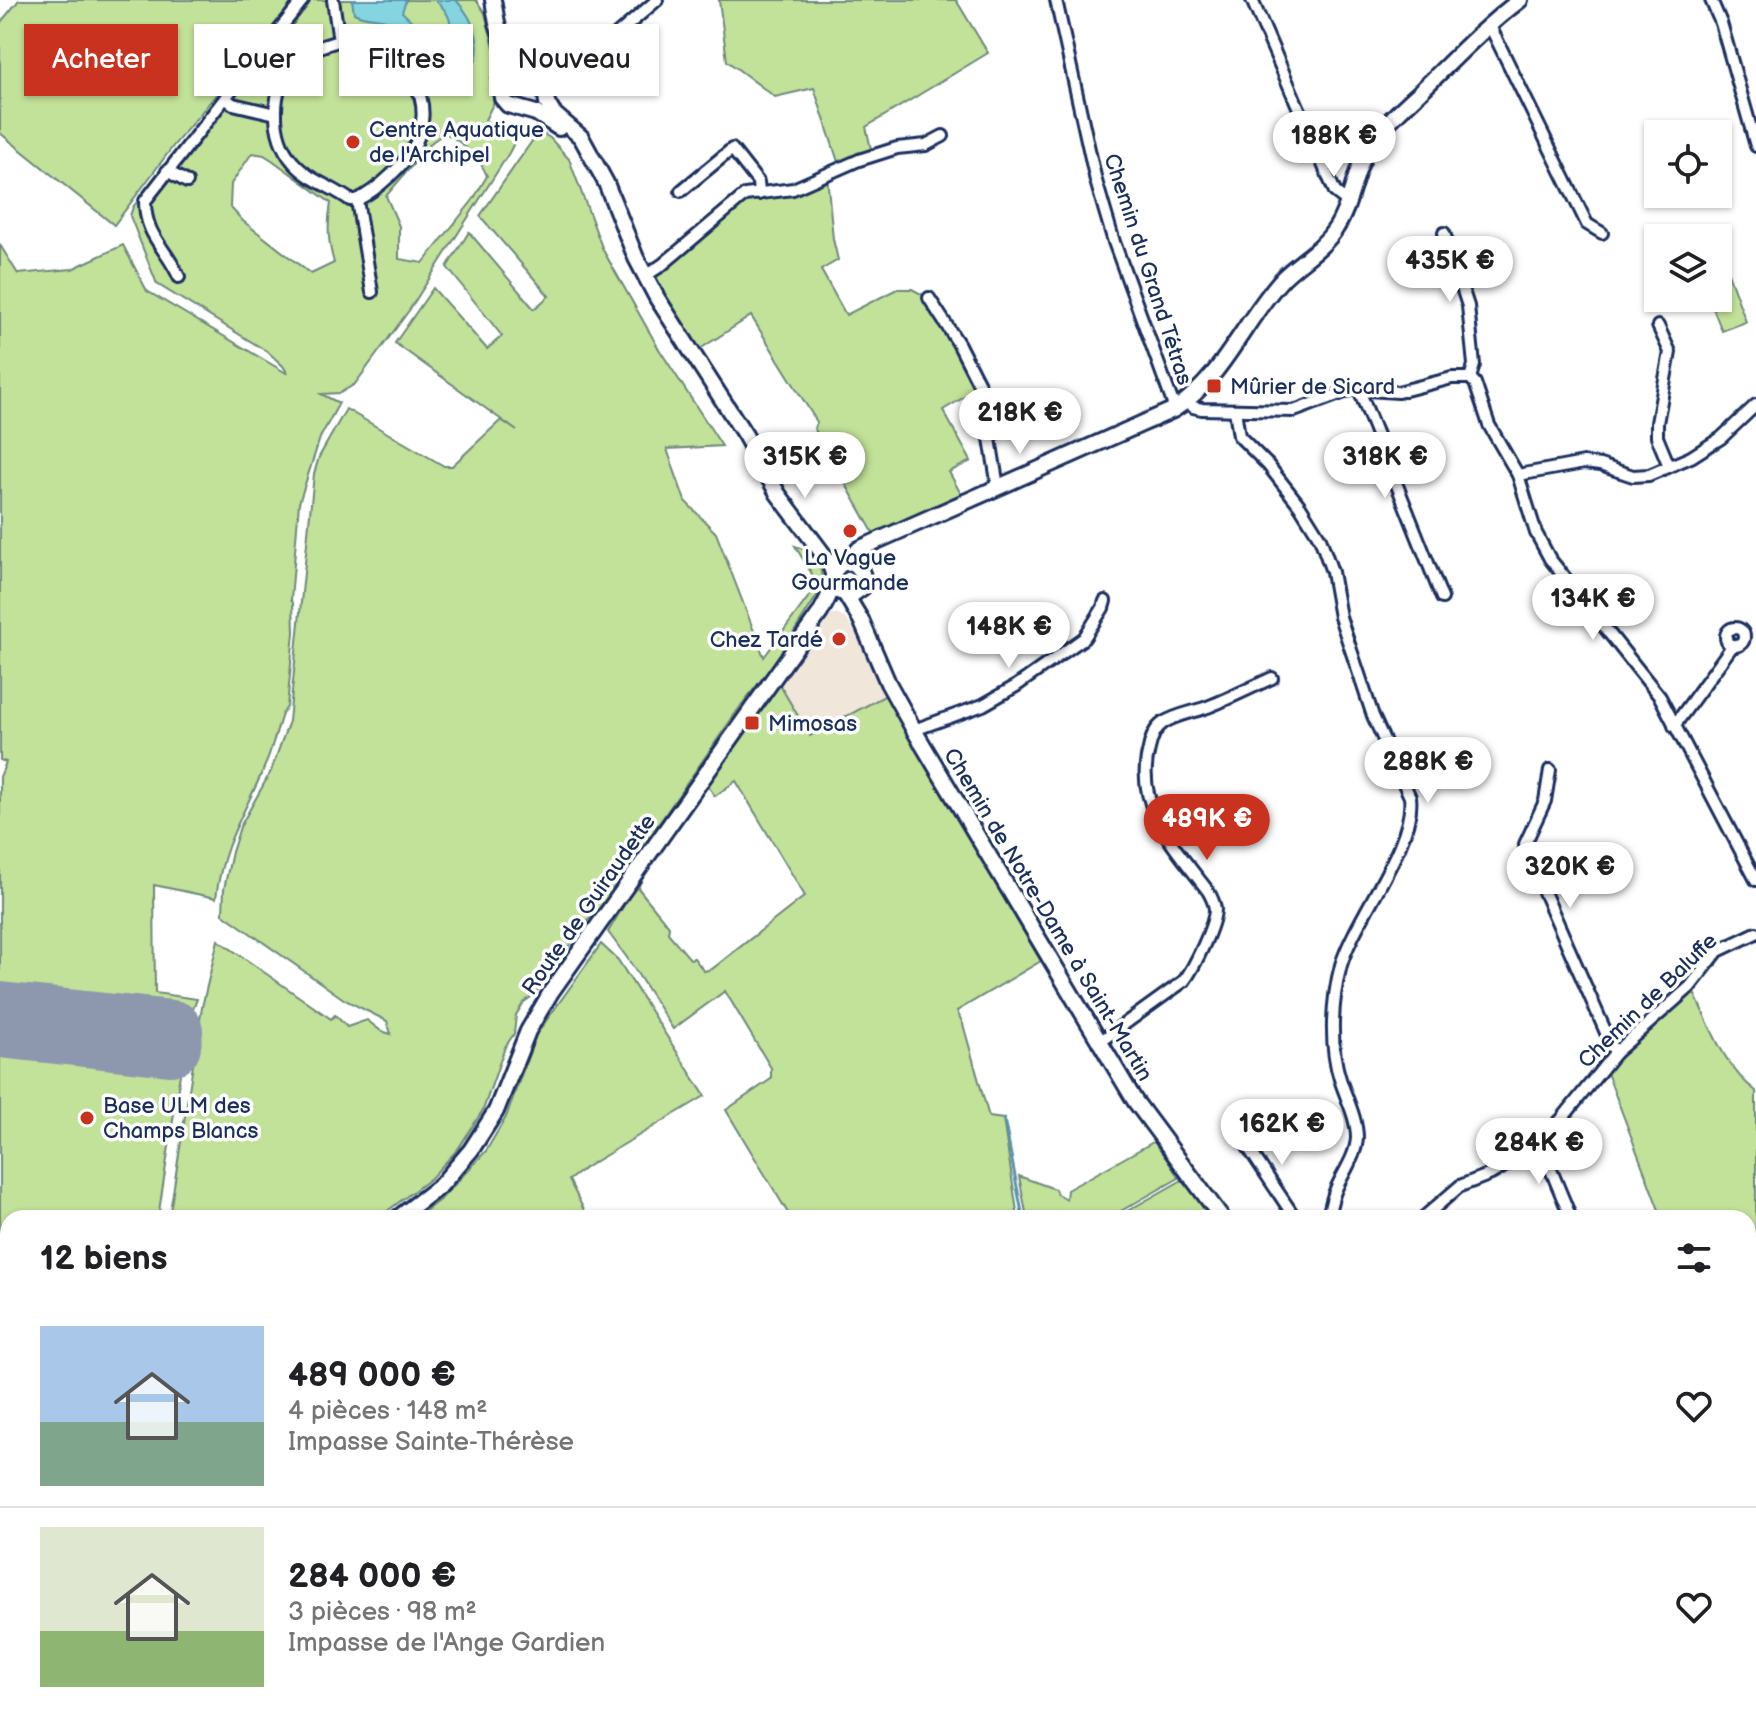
<!DOCTYPE html>
<html lang="fr">
<head>
<meta charset="utf-8">
<style>
  :root { --surface:#fff; --page:#f2f2f2; --text:#202124; --muted:#757577; --line:#e0e0e0; --accent:#c8321e }
  body { margin:0; font-family:"Balsamiq Sans",sans-serif; background:var(--page); color:var(--text); height:100vh; display:flex; flex-direction:column; font-size:30px; white-space:nowrap }
  * { box-sizing:border-box; margin:0 }
  p { font-size:26px; color:var(--muted) }
  .icon { flex:none; width:44px; height:44px; fill:none; stroke:currentColor; stroke-width:2; stroke-linecap:round; stroke-linejoin:round }
  .map { position:relative; flex:1; overflow:hidden }
  .side { position:absolute; left:0px; top:1210px; width:1756px; height:512px; display:flex; flex-direction:column; background:var(--surface); border-radius:24px 24px 0 0; box-shadow:0 2px 6px #0004 }
  .side>* { flex:none }
  .banner { position:absolute; left:24px; top:24px; width:800px; height:72px; display:flex; gap:16px }
  .tools { position:absolute; left:1644px; top:120px; display:grid; gap:16px }
  .tools a { display:grid; place-items:center; width:88px; height:88px; border-radius:0px; background:var(--surface); box-shadow:0 2px 6px #0004; font-size:40px }
  .price { position:absolute; translate:-50% -68px; padding:0 18px; border-radius:28px; background:#fff; color:#222; font-size:26px; line-height:52px; filter:drop-shadow(0 2px 4px #0008) }
  .price::after { content:''; position:absolute; left:50%; top:48px; width:24px; height:18px; margin-left:-12px; background:inherit; clip-path:polygon(0 0,100% 0,50% 100%) }
  .price.selected { background:var(--accent); color:#fff }
  ul { padding:0; list-style:none }
  li { display:flex; align-items:center; gap:24px; height:200px; padding:0 40px }
  li+li { border-top:2px solid var(--line) }
  li span { display:grid; place-items:center; flex:none; width:224px; height:160px; border-radius:0px; color:#555 }
  li>.icon { margin-inline-start:auto }
  span .icon { width:96px; height:96px; fill:#fffc; stroke-width:1 }
  li b { font-size:34px }
  h2 { display:flex; justify-content:space-between; align-items:center; height:96px; padding:0 40px; font-size:34px }
  .tag { padding:0 28px; border-radius:0px; background:var(--surface); box-shadow:0 2px 6px #0004; font-size:28px; line-height:72px }
  .tag.selected { background:var(--accent); color:#fff }
  .map>svg:first-child { display:block }
</style>
</head>
<body>
<div class="map">
<svg width="1756" height="1722" viewBox="0 0 1756 1722">
  <rect width="100%" height="100%" fill="#fff"/>
  <filter id="ink" filterUnits="userSpaceOnUse"><feTurbulence type="fractalNoise" baseFrequency=".0125" numOctaves="2"/><feDisplacementMap in="SourceGraphic" scale="16" xChannelSelector="R" yChannelSelector="G"/><feConvolveMatrix kernelMatrix="1 2 1 2 8 2 1 2 1" color-interpolation-filters="sRGB"/></filter>
  <g filter="url(#ink)">
    <!-- built -->
    <g fill="#f1e6da">
      <polygon points="836,614 846,619 852,627 870,657 886,695 810,737 778,682 829,616"/>
      <polygon points="203,1714 293,1714 296,1722 205,1722"/>
      <polygon points="414,1714 776,1714 779,1722 416,1722"/>
    </g>
    <!-- green -->
    <g fill="#c2e199" stroke="#6e887c" stroke-width="2" fill-rule="evenodd">
      <polygon points="19,0 295,0 174,145 114,225 0,133 0,23"/>
      <path d="M309,0H476L485,13L494,47L501,44L503,52L495,76L494,102L485,120L504,134L517,137L509,153L410,309L355,384L340,393L321,394L339,403L320,438L299,503L291,600L293,603L294,632L287,707L282,714C276,733 271,751 264,768C243,817 223,842 216,898L154,885L155,993L197,999L188,1022L158,1218H8V1332L0,1334V777L6,762L0,760V245L18,274L72,269L123,245L147,291L288,374L283,366L268,352L157,284L130,216L133,207L193,131L201,137ZM445,133C463,143 479,156 487,176L473,200L423,263L399,259V226L386,196L432,142ZM252,153L264,155L272,160L331,203C327,225 328,242 334,263L311,274L243,221L230,207L231,184Z"/>
      <polygon points="719,0 956,0 988,53 866,127 872,153 839,165 814,88 775,97 727,61"/>
      <polygon points="539,131 550,138 569,159 603,250 659,349 722,446 667,449 685,501 716,533 764,657 818,584 795,546 806,550 819,563 822,576 820,591 773,665 742,704 603,904 584,925 534,995 524,1002 516,1015 514,1034 505,1047 483,1110 458,1149 431,1178 378,1218 169,1218 202,1007 218,940 331,1019 335,1015 347,1027 367,1020 381,1031 391,1034 387,1021 345,1000 223,914 224,889 232,852 240,827 271,771 289,721 314,474 319,457 346,409 444,466 452,466 501,420 517,431 395,343 433,288 487,349 502,336 447,267 469,232 534,309 549,296 480,216"/>
      <polygon points="827,175 833,239 838,260 821,270 846,315 897,289 912,289 925,296 969,371 976,390 943,410 971,461 949,472 961,494 874,534 814,428 817,422 751,316 700,349 690,337 654,275 745,197"/>
      <polygon points="1728,273 1746,322 1722,331 1709,298 1718,298 1718,277"/>
      <polygon points="778,682 810,736 886,695 1041,961 957,1011 963,1024 989,1117 1003,1119 1018,1218 791,1218 726,1110 771,1079 771,1068 725,991 673,1029 628,959 608,932 650,862 638,888 669,926 668,933 690,959 694,958 704,971 712,969 805,896 736,781 715,796 705,782"/>
      <polygon points="601,944 618,960 705,1096 586,1167 569,1180 588,1218 416,1218 442,1198 486,1151 506,1117 536,1035"/>
      <path d="M1693,991C1710,1025 1724,1068 1756,1091V1342L1748,1331V1218H1662L1606,1070Z"/>
      <polygon points="1155,1141 1179,1178 1112,1216 1112,1218 1027,1218 1019,1176 1055,1189 1057,1194 1066,1199 1067,1190"/>
      <polygon points="1184,1179 1212,1218 1115,1218"/>
      <polygon points="0,1393 8,1399 8,1526 0,1523"/>
      <polygon points="91,1714 187,1714 190,1722 98,1722"/>
      <polygon points="948,1714 1059,1714 1062,1722 925,1722"/>
      <polygon points="1073,1714 1167,1714 1171,1722 1076,1722"/>
      <polygon points="1179,1714 1476,1714 1460,1722 1184,1722"/>
    </g>
    <!-- water -->
    <g fill="#84d5df" stroke="#5a93ab" stroke-width="2">
      <path d="M352,0H406L402,12L417,26L414,32C404,32 398,25 389,21C377,17 365,19 354,13Z"/>
      <path d="M435,0H456C474,19 489,53 466,74C425,80 453,40 450,21C448,13 442,6 435,0Z"/>
    </g>
    <g fill="none" stroke-linecap="round" stroke-linejoin="round">
      <!-- shore -->
      <polygon stroke="#457192" stroke-width="2" points="462,27 466,30 470,44 467,61 460,66 453,65 451,60 459,30"/>
      <!-- stream -->
      <g stroke="#5a93ab" stroke-width="3">
        <polyline points="1004,1119 1023,1218"/>
        <polyline points="1179,1714 1184,1722"/>
      </g>
      <!-- runway -->
      <polyline stroke="#8d97ae" stroke-width="62" points="0,1013 172,1031 170,1045 0,1027"/>
      <!-- street casing -->
      <g stroke="#1b2f5e" stroke-width="16">
        <g id="street">
          <polyline points="333,0 339,41"/>
          <polyline points="1056,0 1096,181 1114,242 1175,409"/>
          <polyline points="1252,0 1335,192 1348,202"/>
          <polyline points="1711,0 1721,23 1756,146"/>
          <polyline points="1489,24 1587,224 1602,233"/>
          <path d="M339,41C393,42 442,89 415,145C405,165 377,190 357,200H350C331,186 308,180 293,162C270,136 270,88 294,63C306,51 323,45 339,41Z"/>
          <polyline points="545,91 565,71 591,57 657,0"/>
          <polyline points="276,114 233,104 225,98 303,0"/>
          <polyline points="167,171 187,182"/>
          <polyline points="681,191 732,149 758,182 759,194"/>
          <polyline points="357,200 372,292"/>
          <polyline points="1444,233 1468,306 1474,365 1470,378"/>
          <polyline points="645,276 662,265 745,195 793,189 859,160 897,148 926,145 943,136"/>
          <path d="M179,277C166,247 145,237 145,201L225,98"/>
          <polyline points="929,298 958,343 982,390 998,487"/>
          <polyline points="1658,326 1670,352 1657,423 1657,437 1669,466"/>
          <polyline points="1470,378 1475,383 1489,425 1518,475 1536,533 1550,559 1660,697 1756,880"/>
          <polyline points="1359,390 1442,598"/>
          <polyline points="1188,401 1193,407 1202,409 1294,411 1353,389 1398,392 1452,378 1470,378"/>
          <path d="M1235,410L1239,436L1268,465L1300,506L1320,538L1332,572L1340,617L1373,716L1410,797C1416,842 1355,918 1341,965C1332,999 1329,1045 1340,1079C1346,1098 1357,1118 1357,1138C1356,1156 1343,1173 1336,1189C1332,1198 1330,1208 1328,1218"/>
          <polyline points="1518,475 1584,463 1600,465 1633,476 1649,475 1691,457 1721,438 1756,405"/>
          <circle cx="1735" cy="637" r="9"/>
          <polyline points="1674,726 1733,645"/>
          <polyline points="914,730 983,705 1016,686 1084,638 1103,608 1105,601"/>
          <polyline points="1550,770 1545,801 1525,844 1526,851 1615,1053"/>
          <path d="M1098,1043L1184,981C1194,968 1215,925 1215,909C1214,902 1211,896 1208,891C1176,849 1133,805 1149,749C1151,739 1154,729 1163,723C1177,714 1195,712 1210,706C1231,698 1252,687 1272,678"/>
          <polyline points="1240,1135 1295,1218"/>
          <polyline points="1539,1141 1571,1218"/>
          <polyline points="1423,1218 1460,1186 1491,1174 1523,1155 1561,1120 1615,1053 1690,987 1718,951 1756,933"/>
          <polyline points="1748,1390 1756,1389"/>
          <polyline points="1748,1518 1756,1514"/>
          <polyline points="1744,1714 1750,1722"/>
        </g>
      </g>
      <!-- secondary casing -->
      <g stroke="#1b2f5e" stroke-width="20">
        <g id="secondary">
          <polyline points="493,0 497,23 507,52 500,81 502,98 508,105 536,113 559,128"/>
          <polyline points="504,72 510,66 528,64 543,75 547,103 553,113 581,137 606,183 636,258 657,298 745,435 778,494 829,562 833,573"/>
          <path d="M847,563L859,549L879,540L1175,409C1224,377 1244,320 1283,278C1300,261 1323,249 1336,228C1353,202 1353,170 1371,144C1384,124 1404,107 1421,91C1454,59 1484,27 1520,0"/>
          <polyline points="846,595 861,620 888,683 914,730 1135,1101 1222,1218"/>
          <path d="M398,1218L441,1185L471,1150L496,1111L528,1031L551,992L820,613C823,607 827,601 829,595C832,586 831,575 836,569C850,552 867,570 863,587L852,595L840,592L832,581"/>
          <polyline points="0,1707 8,1694"/>
          <polyline points="1570,1714 1576,1722"/>
          <polyline points="7,1722 8,1714"/>
        </g>
      </g>
      <!-- highway casing -->
      <g stroke="#1b2f5e" stroke-width="24">
        <g id="highway">
          <polyline points="0,1532 8,1536"/>
          <polyline points="0,1624 8,1633"/>
          <polyline points="79,1714 86,1722"/>
          <polyline points="193,1714 195,1722"/>
        </g>
      </g>
      <!-- street -->
      <use href="#street" stroke="#fff" stroke-width="10"/>
      <!-- secondary -->
      <use href="#secondary" stroke="#fff" stroke-width="14"/>
      <!-- highway -->
      <use href="#highway" stroke="#f5e382" stroke-width="18"/>
    </g>
  </g>
  <!-- markers -->
  <g fill="#c8321e" stroke="#fff" stroke-width="3">
    <circle cx="353" cy="142" r="8"/>
    <rect x="1206" y="378" width="16" height="16" rx="4"/>
    <circle cx="850" cy="531" r="8"/>
    <circle cx="839" cy="639" r="8"/>
    <rect x="744" y="715" width="16" height="16" rx="4"/>
    <circle cx="87" cy="1118" r="8"/>
  </g>
  <g text-anchor="middle" stroke-width="7" stroke-linejoin="round" paint-order="stroke">
    <!-- poi labels -->
    <g font-size="22" fill="#1b2f5e" stroke="#fff" text-anchor="start">
      <text x="369" y="137">Centre Aquatique<tspan x="369" dy="25">de l'Archipel</tspan></text>
      <text x="1230" y="394">Mûrier de Sicard</text>
      <text x="850" y="565" text-anchor="middle">La Vague<tspan x="850" dy="25">Gourmande</tspan></text>
      <text x="823" y="647" text-anchor="end">Chez Tardé</text>
      <text x="768" y="731">Mimosas</text>
      <text x="103" y="1113">Base ULM des<tspan x="103" dy="25">Champs Blancs</tspan></text>
    </g>
    <!-- street labels -->
    <g font-size="22" fill="#1b2f5e" stroke="#fff">
      <text transform="translate(1149 269) rotate(72)" y="8">Chemin du Grand Tétras</text>
      <text transform="translate(588 904) rotate(-55)" y="8">Route de Guiraudette</text>
      <text transform="translate(1049 914) rotate(59)" y="8">Chemin de Notre-Dame à Saint-Martin</text>
      <text transform="translate(1647 1000) rotate(-44)" y="8">Chemin de Baluffe</text>
    </g>
  </g>
</svg>
<div class="tools">
<a><svg class="icon" aria-label="locate" viewBox="0 0 24 24"><circle cx="12" cy="12" r="6"/><path d="M12 2v4M12 18v4M2 12h4M18 12h4"/></svg></a>
<a><svg class="icon" aria-label="layers" viewBox="0 0 24 24"><path d="M12 4l9 5-9 5-9-5zM3 14l9 5 9-5"/></svg></a>
</div>
<b class="price" style="left:1334px;top:179px">188K €</b>
<b class="price" style="left:1450px;top:304px">435K €</b>
<b class="price" style="left:1020px;top:456px">218K €</b>
<b class="price" style="left:805px;top:500px">315K €</b>
<b class="price" style="left:1385px;top:500px">318K €</b>
<b class="price" style="left:1593px;top:642px">134K €</b>
<b class="price" style="left:1009px;top:670px">148K €</b>
<b class="price" style="left:1428px;top:805px">288K €</b>
<b class="price selected" style="left:1207px;top:862px">489K €</b>
<b class="price" style="left:1570px;top:910px">320K €</b>
<b class="price" style="left:1282px;top:1167px">162K €</b>
<b class="price" style="left:1539px;top:1186px">284K €</b>
<div class="banner">
<a class="tag selected">Acheter</a>
<a class="tag">Louer</a>
<a class="tag">Filtres</a>
<a class="tag">Nouveau</a>
</div>
<section class="side">
<h2>12 biens<svg class="icon" aria-label="filters" viewBox="0 0 24 24"><path d="M4 7h16M4 17h16"/><circle cx="9" cy="7" r="2"/><circle cx="15" cy="17" r="2"/></svg></h2>
<ul>
<li><span style="background:linear-gradient(#a9c7e8 60%,#7fa58c 0)"><svg class="icon" aria-label="home" viewBox="0 0 24 24"><path d="M3 11l9-7 9 7M6 9v11h12V9"/></svg></span><div><b>489 000 €</b><p>4 pièces · 148 m²</p><p>Impasse Sainte-Thérèse</p></div><svg class="icon" aria-label="heart" viewBox="0 0 24 24"><path d="M12 20l-8-8c-3-5 5-10 8-4 3-6 11-1 8 4z"/></svg></li>
<li><span style="background:linear-gradient(#dfe7d0 65%,#8fb573 0)"><svg class="icon" aria-label="home" viewBox="0 0 24 24"><path d="M3 11l9-7 9 7M6 9v11h12V9"/></svg></span><div><b>284 000 €</b><p>3 pièces · 98 m²</p><p>Impasse de l'Ange Gardien</p></div><svg class="icon" aria-label="heart" viewBox="0 0 24 24"><path d="M12 20l-8-8c-3-5 5-10 8-4 3-6 11-1 8 4z"/></svg></li>
</ul>
</section>
</div>
</body>
</html>
